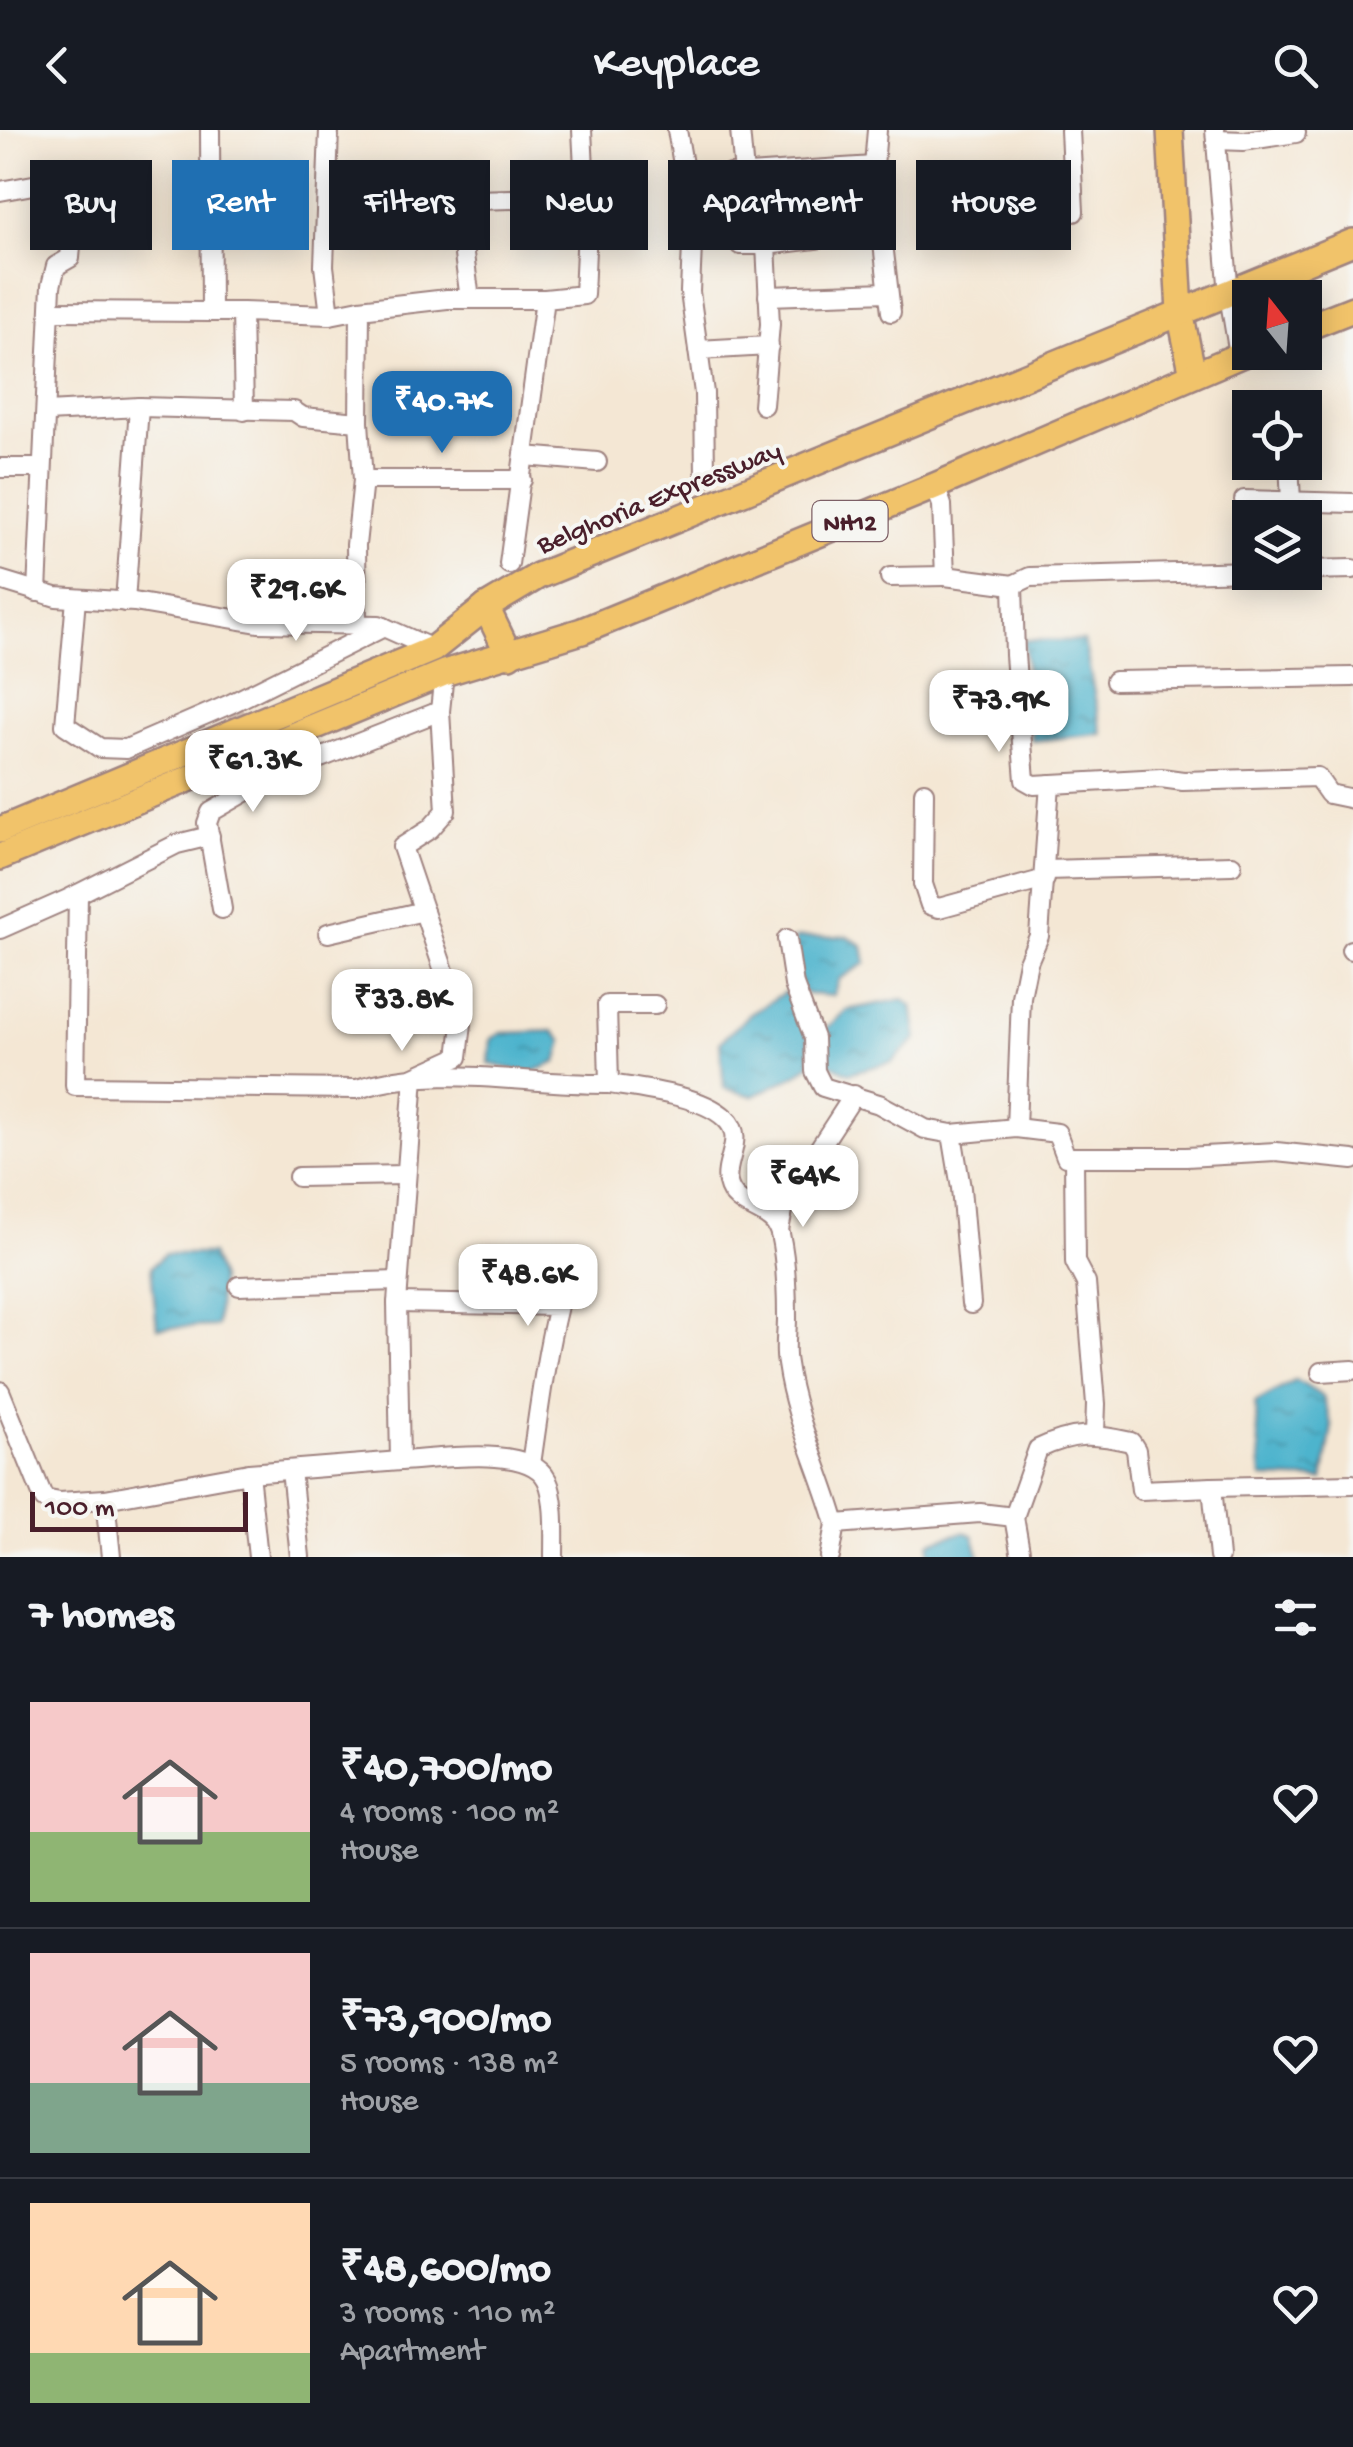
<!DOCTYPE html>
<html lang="en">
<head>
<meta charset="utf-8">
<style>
  :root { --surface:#171b24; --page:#242831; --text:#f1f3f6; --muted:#9ea1a6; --line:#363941; --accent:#1f6fb2 }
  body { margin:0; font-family:"Gochi Hand",sans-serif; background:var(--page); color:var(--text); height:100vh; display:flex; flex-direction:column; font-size:38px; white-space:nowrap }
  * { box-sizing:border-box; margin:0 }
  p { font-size:32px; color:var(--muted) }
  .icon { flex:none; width:55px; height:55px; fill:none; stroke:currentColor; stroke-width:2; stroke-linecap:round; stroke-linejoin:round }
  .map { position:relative; height:1427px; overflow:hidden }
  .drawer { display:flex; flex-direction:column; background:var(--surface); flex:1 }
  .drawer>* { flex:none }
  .guide { position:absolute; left:30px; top:30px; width:1295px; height:90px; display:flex; gap:20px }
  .needle { width:65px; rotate:343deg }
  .buttons { position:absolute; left:1232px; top:150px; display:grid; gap:20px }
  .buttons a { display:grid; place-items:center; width:90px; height:90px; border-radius:0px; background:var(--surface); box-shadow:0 5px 25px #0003; font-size:50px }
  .scale { position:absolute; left:30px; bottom:25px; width:218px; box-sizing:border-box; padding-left:10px; border:5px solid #4a1f2b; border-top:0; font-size:28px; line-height:35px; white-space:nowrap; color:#4a1f2b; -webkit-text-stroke:8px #f6f6f2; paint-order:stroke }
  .price { position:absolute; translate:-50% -85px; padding:0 22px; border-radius:20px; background:#fff; color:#222; font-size:32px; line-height:65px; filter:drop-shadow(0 2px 5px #0008) }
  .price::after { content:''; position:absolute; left:50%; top:60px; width:30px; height:22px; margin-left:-15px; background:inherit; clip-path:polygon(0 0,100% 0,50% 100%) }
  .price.on { background:var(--accent); color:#fff }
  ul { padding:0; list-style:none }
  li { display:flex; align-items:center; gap:30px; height:250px; padding:0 30px }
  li+li { border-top:2px solid var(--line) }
  li span { display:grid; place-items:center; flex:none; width:280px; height:200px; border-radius:0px; color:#555 }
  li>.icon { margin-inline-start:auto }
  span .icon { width:120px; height:120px; fill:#fffc; stroke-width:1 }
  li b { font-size:42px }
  h2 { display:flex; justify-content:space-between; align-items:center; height:120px; padding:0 30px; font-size:42px }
  .pill { padding:0 35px; border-radius:0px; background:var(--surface); box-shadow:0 5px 25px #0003; font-size:35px; line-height:90px }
  .pill.on { background:var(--accent); color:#fff }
  header { display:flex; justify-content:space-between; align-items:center; height:130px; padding:0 30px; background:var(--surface); font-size:45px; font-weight:600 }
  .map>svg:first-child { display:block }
</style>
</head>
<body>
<header><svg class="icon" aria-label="back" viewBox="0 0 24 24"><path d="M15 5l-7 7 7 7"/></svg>Keyplace<svg class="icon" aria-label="search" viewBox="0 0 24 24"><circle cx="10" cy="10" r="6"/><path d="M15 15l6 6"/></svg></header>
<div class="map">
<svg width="1353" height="1427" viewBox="0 0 1353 1427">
  <defs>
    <pattern id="water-ripples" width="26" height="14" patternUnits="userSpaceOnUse" patternTransform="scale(2.5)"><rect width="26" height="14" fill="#4eb4cd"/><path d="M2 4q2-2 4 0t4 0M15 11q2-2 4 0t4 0" fill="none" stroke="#4392a7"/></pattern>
  </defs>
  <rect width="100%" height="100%" fill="#f6f6f2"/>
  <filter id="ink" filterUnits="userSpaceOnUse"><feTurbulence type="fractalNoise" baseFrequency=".01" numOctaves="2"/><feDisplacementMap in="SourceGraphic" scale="20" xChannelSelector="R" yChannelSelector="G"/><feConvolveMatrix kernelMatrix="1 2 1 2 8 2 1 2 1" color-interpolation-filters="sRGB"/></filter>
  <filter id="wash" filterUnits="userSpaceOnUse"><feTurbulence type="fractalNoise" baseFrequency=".0048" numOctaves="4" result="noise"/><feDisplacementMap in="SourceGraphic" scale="40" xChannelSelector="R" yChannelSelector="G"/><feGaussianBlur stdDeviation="2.25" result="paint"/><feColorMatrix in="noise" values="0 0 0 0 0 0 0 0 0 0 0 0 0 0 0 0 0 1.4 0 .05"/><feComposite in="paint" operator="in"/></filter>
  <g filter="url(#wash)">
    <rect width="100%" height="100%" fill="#f4e7d4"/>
    <!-- water -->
    <g fill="url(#water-ripples)" stroke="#4c6a7c" stroke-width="2.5">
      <polygon points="1024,510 1084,511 1102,604 1032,611"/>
      <polygon points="846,806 863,815 866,833 839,849 833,866 807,864 796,853 795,808"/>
      <polygon points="785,862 806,890 811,933 797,945 753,966 724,958 720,912 749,885"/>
      <polygon points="903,869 912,876 917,908 892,932 849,943 825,931 824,900 847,880"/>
      <polygon points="553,901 563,911 557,932 530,943 489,934 491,909 502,903"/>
      <polygon points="165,1124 211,1124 220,1149 217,1196 157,1198 151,1137"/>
      <polygon points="1296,1250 1323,1267 1332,1296 1323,1350 1262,1348 1255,1273"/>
      <polygon points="964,1402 973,1405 980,1427 929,1427 930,1412"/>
    </g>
  </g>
  <g filter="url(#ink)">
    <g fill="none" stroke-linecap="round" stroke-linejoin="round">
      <!-- minor-tunnel -->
      <polyline stroke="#d2bfb2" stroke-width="18" stroke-dasharray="18 9" stroke-linecap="butt" points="230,574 272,647"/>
      <!-- minor casing -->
      <g stroke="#9f8380" stroke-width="22">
        <g id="minor">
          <polyline points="210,0 211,182 242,182 244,281"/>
          <polyline points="329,0 324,136 330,185 360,179"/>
          <polyline points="677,0 693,92 690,162 704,263 705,346"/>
          <polyline points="740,0 744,44"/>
          <polyline points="877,0 874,36 891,182"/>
          <polyline points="1070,0 1074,82"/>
          <polyline points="1215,0 1229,165 1239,225"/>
          <polyline points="1216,10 1244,11 1296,3"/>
          <polyline points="731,44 740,115 766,115"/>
          <polyline points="685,48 874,36"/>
          <polyline points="76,56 135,55"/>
          <polyline points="0,61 33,55 76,56 70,128 56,136 51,156 37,462"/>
          <polyline points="768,166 888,162"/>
          <polyline points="470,169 464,125 466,75 474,70 585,67"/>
          <polyline points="51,181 211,182"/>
          <polyline points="242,182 330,185"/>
          <polyline points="698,220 769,216"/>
          <polyline points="763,275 770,194 766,115 880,101"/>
          <polyline points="47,282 139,277 294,281 303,287 359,292"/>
          <polyline points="525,326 597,332"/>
          <polyline points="1289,332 1291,371"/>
          <polyline points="0,338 42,338"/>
          <polyline points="363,350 522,350"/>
          <polyline points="935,356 942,375 945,446 1013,455"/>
          <polyline points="1244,370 1353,373"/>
          <polyline points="509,434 545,169 584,165 587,97 582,0"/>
          <polyline points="1305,440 1353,439"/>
          <polyline points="1250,441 1030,447 1013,455 1015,525 1025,650 1034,655 1161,648 1183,651 1317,647 1329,664 1353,669"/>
          <polyline points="890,447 945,446"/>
          <polyline points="0,450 56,467 134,472 258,493 379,495 433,519"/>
          <polyline points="76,469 65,595 100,618 126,619 230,574 384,497"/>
          <polyline points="125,472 139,277"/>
          <polyline points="357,494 356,415 363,350 359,292 360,179 447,169 545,169"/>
          <path d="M444,543L440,581L446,681L430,699L402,717L462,894L458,927L414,947L397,1173L400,1331C434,1330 529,1313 547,1350C556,1368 554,1406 554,1427"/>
          <polyline points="1115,551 1353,547"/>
          <polyline points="924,662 923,754 930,775 939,778 1045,749"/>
          <polyline points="1046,740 1232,735"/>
          <path d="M78,764L75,956L357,959C440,933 524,955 609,954L607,875H655"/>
          <polyline points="222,779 207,693 211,682 272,647 440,581"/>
          <polyline points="0,799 68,769 177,714 210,706"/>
          <polyline points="328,803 424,781"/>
          <polyline points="787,809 794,855 814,908 815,941 823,957 879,974 925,999 952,1004 961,1058 971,1174"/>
          <polyline points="1351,820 1353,820"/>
          <path d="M609,954C641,959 701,965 725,988C747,1008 723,1031 728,1053C734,1081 774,1077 780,1104C786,1130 787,1161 787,1188C787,1203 784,1219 787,1234C795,1290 821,1340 836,1394"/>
          <polyline points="1016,998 1021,867 1028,832 1039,806 1050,654"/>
          <polyline points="952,1004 1016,998 1057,1003 1066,1027 1186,1027 1276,1022 1353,1030"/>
          <polyline points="1074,1027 1075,1132 1086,1153 1096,1274 1095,1303"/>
          <polyline points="298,1047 405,1045"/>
          <polyline points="779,1100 785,1071 854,965"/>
          <polyline points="239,1156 398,1151"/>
          <path d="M397,1173L558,1176C545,1229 539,1280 531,1334"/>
          <polyline points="1321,1242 1353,1240"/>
          <polyline points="0,1261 44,1369 60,1372 105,1369"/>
          <polyline points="291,1340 300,1427"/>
          <polyline points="249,1343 258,1427"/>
          <polyline points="1212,1357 1353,1354"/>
          <path d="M1014,1387L1038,1319C1073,1302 1094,1303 1131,1312L1136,1320L1141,1360L1212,1357L1219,1427"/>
          <polyline points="111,1427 105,1369 249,1343 400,1331"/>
          <polyline points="830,1427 836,1394 980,1383 1014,1387 1021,1427"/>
        </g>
      </g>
      <!-- highway casing -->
      <g stroke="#9f8380" stroke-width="30">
        <g id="highway">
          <polyline points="1170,0 1180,182 1193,245"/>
          <polyline points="1305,198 1353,179"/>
          <polyline points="486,477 509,525"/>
          <polyline points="0,700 433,519 486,477 538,446 1353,112"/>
          <polyline points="0,727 444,543 582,501 935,356 1250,221"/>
        </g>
      </g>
      <!-- minor -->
      <use href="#minor" stroke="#fff" stroke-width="18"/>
      <!-- highway -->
      <use href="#highway" stroke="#f1c36a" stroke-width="25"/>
    </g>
  </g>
  <g text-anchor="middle" stroke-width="8" stroke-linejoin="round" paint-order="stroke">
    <!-- shield labels -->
    <rect fill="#f6f6f2" stroke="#7e6067" stroke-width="2.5" x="812.5" y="371" width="75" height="40" rx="8"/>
    <g font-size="25" font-weight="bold" fill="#4a1f2b">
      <text x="850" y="400">NH12</text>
    </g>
    <!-- street labels -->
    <g font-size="28" fill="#4a1f2b" stroke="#f6f6f2">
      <text transform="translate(658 365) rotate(-22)" y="10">Belghoria Expressway</text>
    </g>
  </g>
</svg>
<div class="buttons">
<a><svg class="needle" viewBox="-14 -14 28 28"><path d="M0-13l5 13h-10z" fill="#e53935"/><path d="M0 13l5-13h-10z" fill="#9ea1a6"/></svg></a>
<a><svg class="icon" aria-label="locate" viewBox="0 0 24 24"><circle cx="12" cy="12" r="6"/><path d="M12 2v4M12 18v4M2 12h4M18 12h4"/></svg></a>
<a><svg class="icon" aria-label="layers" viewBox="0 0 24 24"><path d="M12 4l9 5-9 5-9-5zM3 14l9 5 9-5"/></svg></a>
</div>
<div class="scale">100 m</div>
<b class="price on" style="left:442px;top:326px">₹40.7K</b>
<b class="price" style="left:296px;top:514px">₹29.6K</b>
<b class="price" style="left:999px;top:625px">₹73.9K</b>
<b class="price" style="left:253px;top:685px">₹61.3K</b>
<b class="price" style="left:402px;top:924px">₹33.8K</b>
<b class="price" style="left:803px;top:1100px">₹64K</b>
<b class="price" style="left:528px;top:1199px">₹48.6K</b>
<div class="guide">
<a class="pill">Buy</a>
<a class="pill on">Rent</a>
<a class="pill">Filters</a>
<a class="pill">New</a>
<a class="pill">Apartment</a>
<a class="pill">House</a>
</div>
</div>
<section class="drawer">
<h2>7 homes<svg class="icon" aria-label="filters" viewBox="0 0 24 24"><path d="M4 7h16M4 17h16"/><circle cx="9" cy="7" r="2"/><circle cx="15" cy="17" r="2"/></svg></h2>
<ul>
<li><span style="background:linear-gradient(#f6c9c9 65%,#8fb573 0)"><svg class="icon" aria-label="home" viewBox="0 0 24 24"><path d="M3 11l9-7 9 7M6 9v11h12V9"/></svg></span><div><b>₹40,700/mo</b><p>4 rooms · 100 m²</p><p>House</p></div><svg class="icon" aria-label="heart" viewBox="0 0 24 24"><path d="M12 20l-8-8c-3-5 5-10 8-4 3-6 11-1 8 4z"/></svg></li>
<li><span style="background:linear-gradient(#f6c9c9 65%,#7fa58c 0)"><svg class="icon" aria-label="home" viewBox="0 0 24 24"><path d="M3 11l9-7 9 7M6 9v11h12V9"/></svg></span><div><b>₹73,900/mo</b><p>5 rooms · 138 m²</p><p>House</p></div><svg class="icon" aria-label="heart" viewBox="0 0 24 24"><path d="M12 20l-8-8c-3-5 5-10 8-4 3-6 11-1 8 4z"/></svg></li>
<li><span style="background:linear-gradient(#ffd9b3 75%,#8fb573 0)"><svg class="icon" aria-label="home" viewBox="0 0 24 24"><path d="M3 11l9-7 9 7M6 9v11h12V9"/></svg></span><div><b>₹48,600/mo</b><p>3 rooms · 110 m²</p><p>Apartment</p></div><svg class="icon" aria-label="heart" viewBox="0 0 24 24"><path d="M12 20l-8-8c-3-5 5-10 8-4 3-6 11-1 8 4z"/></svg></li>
</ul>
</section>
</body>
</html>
